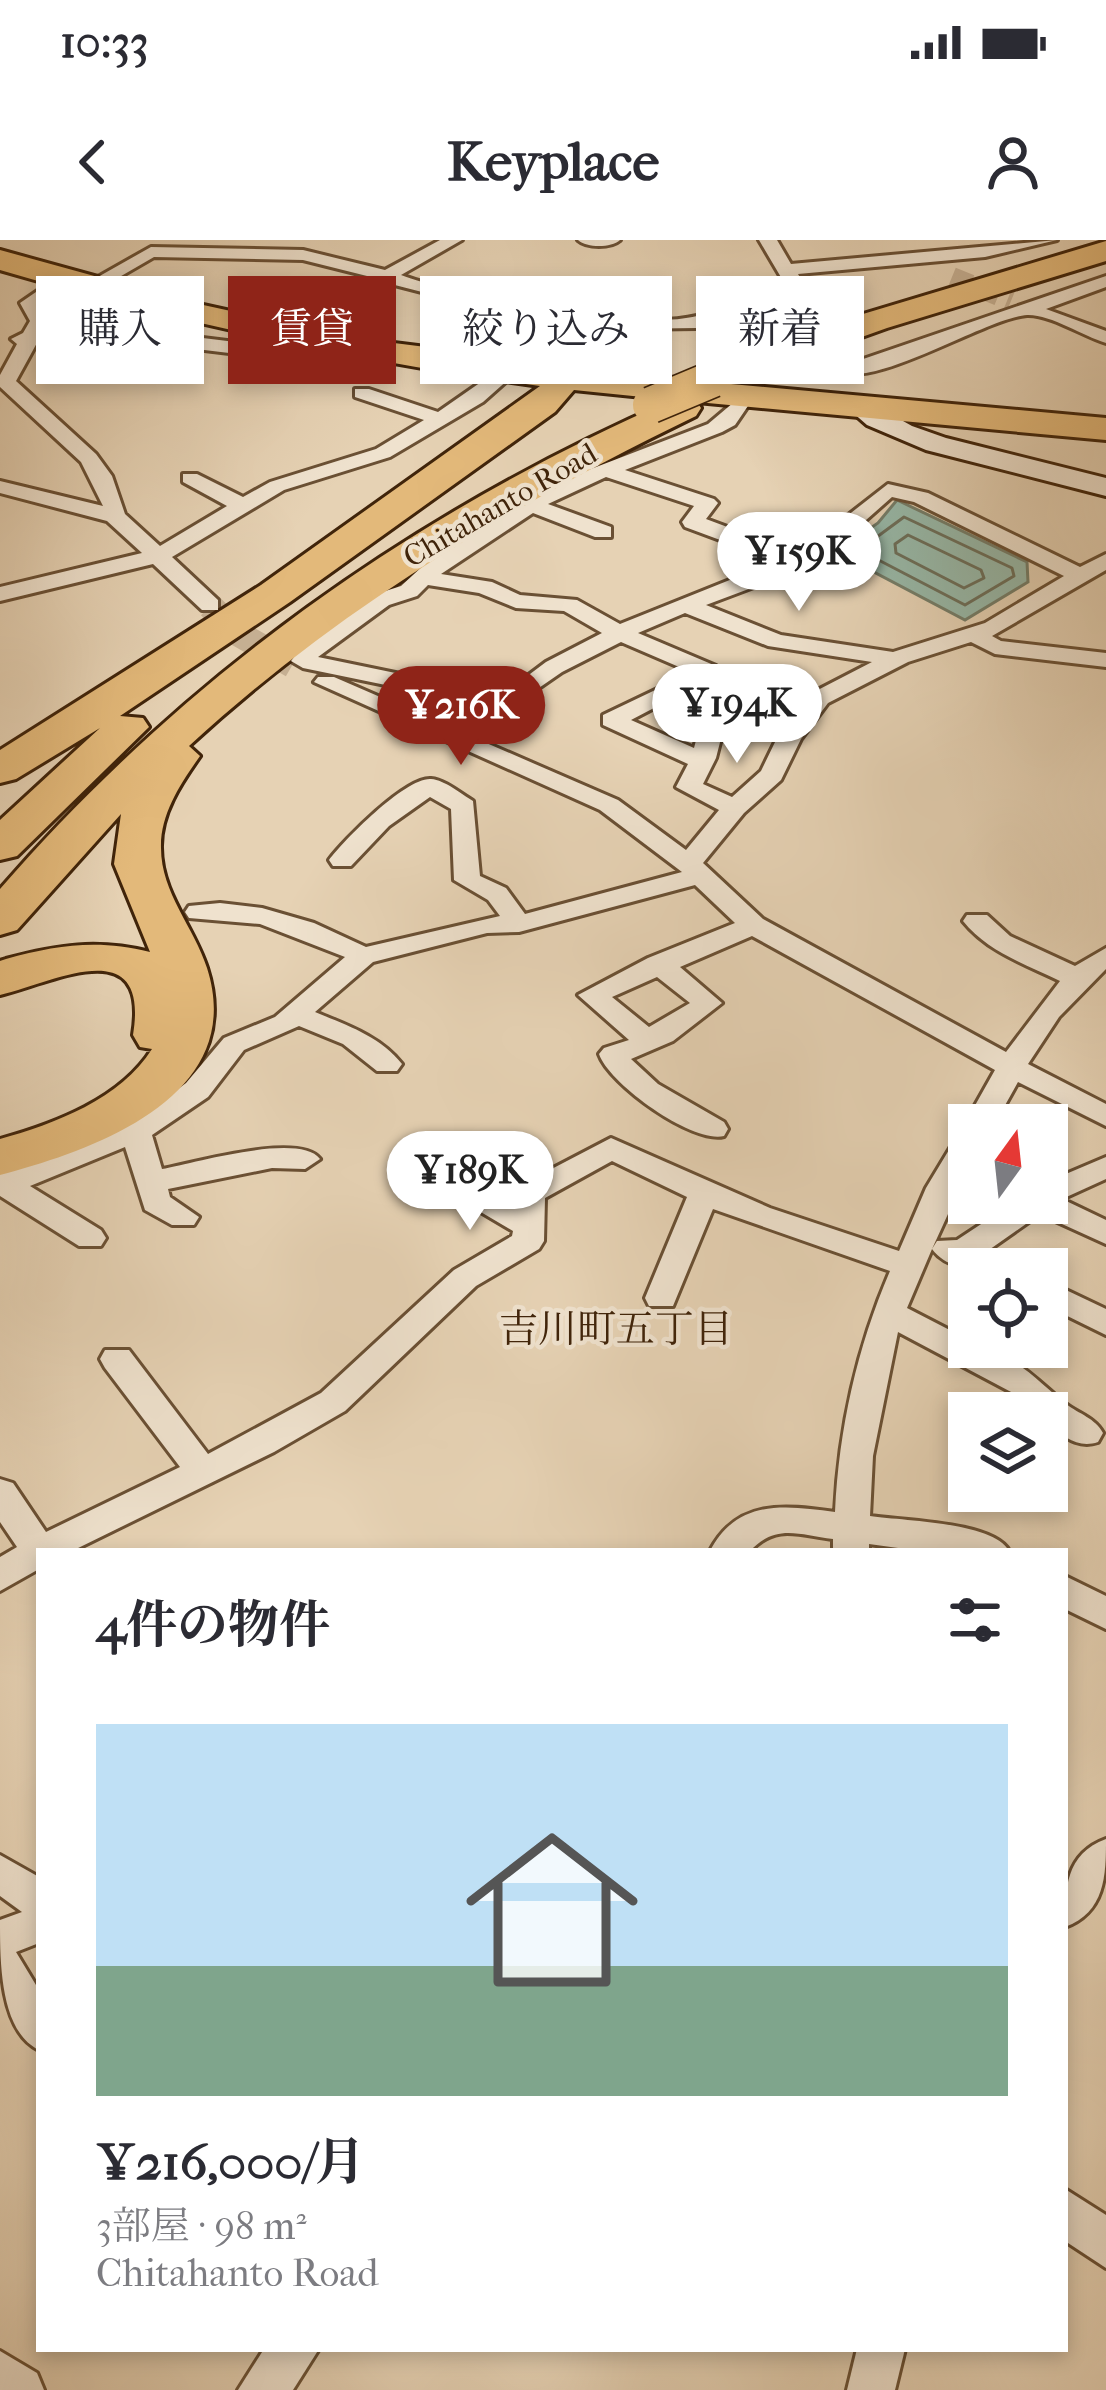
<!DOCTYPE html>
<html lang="ja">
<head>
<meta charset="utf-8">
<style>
  :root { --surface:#fff; --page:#f2f2f3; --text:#2b2b33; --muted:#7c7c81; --line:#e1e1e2; --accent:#8f2418 }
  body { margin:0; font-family:"IM FELL French Canon","Noto Serif JP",serif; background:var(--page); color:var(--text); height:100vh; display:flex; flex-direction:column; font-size:45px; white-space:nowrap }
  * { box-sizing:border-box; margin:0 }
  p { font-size:39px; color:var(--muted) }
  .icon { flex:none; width:66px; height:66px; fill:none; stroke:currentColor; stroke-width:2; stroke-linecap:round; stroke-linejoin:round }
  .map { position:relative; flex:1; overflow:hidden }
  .sheet { position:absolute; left:36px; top:1308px; width:1032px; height:804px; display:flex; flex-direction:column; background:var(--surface); border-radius:0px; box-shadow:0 6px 18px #0003 }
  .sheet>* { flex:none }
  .banner { position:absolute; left:36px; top:36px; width:1035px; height:108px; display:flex; gap:24px }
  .needle { width:78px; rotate:15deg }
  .controls { position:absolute; left:948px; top:864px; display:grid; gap:24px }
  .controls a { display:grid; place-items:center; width:120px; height:120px; border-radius:0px; background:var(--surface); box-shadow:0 6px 18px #0003; font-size:60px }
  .price { position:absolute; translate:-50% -102px; padding:0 27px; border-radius:42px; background:#fff; color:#222; font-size:39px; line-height:78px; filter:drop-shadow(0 3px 6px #0008) }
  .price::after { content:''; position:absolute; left:50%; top:72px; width:36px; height:27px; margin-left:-18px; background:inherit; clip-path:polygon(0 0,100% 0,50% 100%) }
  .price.selected { background:var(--accent); color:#fff }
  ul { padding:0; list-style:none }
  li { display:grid; align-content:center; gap:24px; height:636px; padding:0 60px }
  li+li { border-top:3px solid var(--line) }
  li span { display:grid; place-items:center; height:372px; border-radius:0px; color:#555 }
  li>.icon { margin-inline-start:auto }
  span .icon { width:216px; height:216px; fill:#fffc; stroke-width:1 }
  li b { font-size:51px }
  h2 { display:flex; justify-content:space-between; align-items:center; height:144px; padding:0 60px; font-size:51px }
  .pill { padding:0 42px; border-radius:0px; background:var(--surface); box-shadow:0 6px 18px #0003; font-size:42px; line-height:108px }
  .pill.selected { background:var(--accent); color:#fff }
  .status { display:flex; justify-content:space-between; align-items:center; height:84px; padding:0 60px; background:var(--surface); direction:ltr }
  .status svg { height:33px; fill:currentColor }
  header { display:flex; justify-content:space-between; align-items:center; height:156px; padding:0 60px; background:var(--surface); font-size:54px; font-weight:700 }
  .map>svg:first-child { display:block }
</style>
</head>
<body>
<div class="status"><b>10:33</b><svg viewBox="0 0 49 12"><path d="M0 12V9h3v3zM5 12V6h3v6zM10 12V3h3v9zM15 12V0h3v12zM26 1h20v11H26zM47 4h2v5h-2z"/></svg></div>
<header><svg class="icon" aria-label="back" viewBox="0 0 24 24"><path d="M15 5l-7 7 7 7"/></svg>Keyplace<svg class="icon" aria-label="person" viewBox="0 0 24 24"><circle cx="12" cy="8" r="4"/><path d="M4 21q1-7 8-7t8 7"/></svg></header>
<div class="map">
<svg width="1106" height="2150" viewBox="0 0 1106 2150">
  <rect width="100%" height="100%" fill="#e6d2b4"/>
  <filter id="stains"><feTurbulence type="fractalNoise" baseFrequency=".00167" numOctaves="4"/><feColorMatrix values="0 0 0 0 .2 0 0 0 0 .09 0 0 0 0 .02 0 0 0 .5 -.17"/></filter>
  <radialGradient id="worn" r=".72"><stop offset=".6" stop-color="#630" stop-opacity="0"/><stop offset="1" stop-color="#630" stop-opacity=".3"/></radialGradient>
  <!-- water -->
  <polygon fill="#97b8a8" stroke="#747d69" stroke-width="3" points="897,260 1027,322 1028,342 965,380 836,312 878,283"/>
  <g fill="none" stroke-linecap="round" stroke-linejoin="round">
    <!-- shore -->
    <g stroke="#6c6e59" stroke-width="3">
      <polygon points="904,277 1012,328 1014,336 965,365 867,314 866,305"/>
      <polygon points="908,295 981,330 984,338 964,348 896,313 895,304"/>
    </g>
    <!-- street-tunnel-far1 -->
    <g stroke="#c5af92" stroke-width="20" stroke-dasharray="20 10" stroke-linecap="butt">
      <polyline points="952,37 1011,61"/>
      <polyline points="821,88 838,119"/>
    </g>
    <!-- street-tunnel -->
    <polyline stroke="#c5af92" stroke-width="26" stroke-dasharray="26 12" stroke-linecap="butt" points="210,366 239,394 296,427"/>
    <!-- street casing -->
    <g stroke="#6a5034" stroke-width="6">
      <g id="street">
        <path d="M440,0H462L401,35C464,58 633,92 697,76C727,68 756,54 785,44L759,0H777L791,24L1057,0L985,17L798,34L830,88L828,92H814L791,54L697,88L625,89L588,142L581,144L571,138L608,87L496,71L387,43L287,97H273V89L371,37L303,20L154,17L97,50L82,46L151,7L303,10L385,30Z"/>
        <path d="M578,0H620C611,8 587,8 578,0Z"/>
        <path d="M1106,36V47L1046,69L1106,91V103C1083,96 1050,74 1027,75C984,78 869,154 834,129Z"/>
        <polygon points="52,41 61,46 39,64 48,81 44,88 72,82 260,105 278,98 287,104 262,117 72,94 38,101 16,141 96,214 112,236 125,274 160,306 227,266 183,242 183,234 197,234 243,257 270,242 376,209 424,180 355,157 355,149 369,149 438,172 494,133 511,137 483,162 390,217 284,250 172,317 218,360 218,370 202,370 153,324 0,361 0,347 142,313 107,281 0,253 0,241 103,266 81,222 0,147 0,135 17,104 11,99 23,93 30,81 20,63"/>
        <path d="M740,157L750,163L735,185L722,192L625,230L714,259L718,263L706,279L794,312L815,301L888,244L928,253L1080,327L1106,314V330L992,396L1001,401L1106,413V427L995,414L971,402L908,422L828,463L801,499L781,540L744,573L703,623L763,679L1006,812L1060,741C1025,724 988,712 963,681L967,675H987L1010,696L1075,726L1106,708V729L1059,777L1028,824L1106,864V886L1018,842L994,885H969V928L932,1009L937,1001L957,1000L1013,963H1047V942L1106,917V939L1062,959L1106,980V1004L1040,974L986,1012L1008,1021L1013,1029C984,1029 951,1034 932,1009L907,1068L969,1100V1107C1009,1107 1037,1141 1066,1164C1079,1174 1095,1178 1103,1193L1098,1202C1078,1209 1064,1196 1047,1185V1173H1033L1013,1153L898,1092L873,1216L870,1276C903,1281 994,1282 1009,1311H920L869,1304V1311H833V1299C799,1295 776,1283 750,1311H710C737,1259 784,1265 835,1272C839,1188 857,1108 890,1031L713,969L673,1066H649L645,1058L687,957L612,921L545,958L544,1001L539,1009L476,1046L345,1171L274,1212L72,1311H39V1329L0,1351V1317L17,1307L0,1282V1239L13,1243L46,1292L180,1227L105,1128L100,1119L105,1110H129L208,1214L321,1153L454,1030L512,996L513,991L430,942L426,935L430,928H452L514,963L519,946L611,898L770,968L899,1011L926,948L958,895L969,892L964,885L995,830L752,696L680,727L722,763L673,801L631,819L658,844L724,882L728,889L724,896C693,904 609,844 599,814L604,808L629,800L578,755L648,718L735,683L695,645L519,692L487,693L373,722L315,772C346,785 380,796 402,824L397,831H377L343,804L299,786L244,810L208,857L152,895L162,929C194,923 300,892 320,919L305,929L272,928L168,949L170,957L199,977L194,985H172L145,970L125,907L30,946L101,990L106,998L101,1006H79L0,956V934L125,884L157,865L186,843L224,798L275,777L345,717L260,684L189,678L185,672L189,666L220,663L262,668L314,683L366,707L500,676L488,660L454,640L451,569L430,557L389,586L351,626H333L329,620C344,600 406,537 431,539C445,540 461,554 473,561L480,636L506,648L525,674L682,632L600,570L314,442L318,437H334L618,560L686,610L719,570L676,547L688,524L603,485V475L672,442L726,462L729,467L716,518L703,544L732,557L761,531L777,498L812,453L872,422L768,406L685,373L638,393L716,426V436H700L621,402L562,432L507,470L303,428L291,421L308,399L373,355L401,346L438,312L557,242L708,184ZM606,237L694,266L682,282L685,287L777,321L620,384L577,360L520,355L492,342L441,334L533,273L595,297H611V287L548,264ZM892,257L914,262L1064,336L985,383L893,412L781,395L706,365L783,336L831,311ZM428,345L479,353L516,368L564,371L602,393L546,422L502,455L318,417L389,365L417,356ZM673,458L704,470L694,508L631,480ZM657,737L690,763L649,787L612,757Z"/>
        <polygon points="1047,1041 1106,1069 1106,1095 1047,1066"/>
        <polygon points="1065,1336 1106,1356 1106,1389 1065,1369"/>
        <path d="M1106,1599C1106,1636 1105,1672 1065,1687C1065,1649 1065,1614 1106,1599Z"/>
        <path d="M0,1615L39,1637V1703L16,1712L39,1750V1810C0,1791 0,1723 0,1680L22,1672L0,1656Z"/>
        <polygon points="1065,1949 1106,1975 1106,2028 1065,2001"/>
        <polygon points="264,2109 319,2109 293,2150 238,2150"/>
        <polygon points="857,2109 905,2109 895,2150 847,2150"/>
        <polygon points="0,2111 37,2133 44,2150 0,2150"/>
      </g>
    </g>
    <!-- secondary casing -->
    <g stroke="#40240a" stroke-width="6">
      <polygon id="secondary" points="860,157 912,186 946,198 1106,238 1106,256 926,210 867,185 851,171 847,165 851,159"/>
    </g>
    <!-- highway casing -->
    <g stroke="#40240a" stroke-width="6">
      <path id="highway" d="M1106,1V21L887,88L731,144L1106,178V200L697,162L701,168L696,176C511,266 341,366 189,506L200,516C181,543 160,574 161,608C161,653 194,687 207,728C248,856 95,910 0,935V899C54,884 121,859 152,809L140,807L133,795C150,691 56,741 0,755V721L6,719C57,705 98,699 150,712L114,624L121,574L17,690L0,695V649C185,436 413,273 672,160L574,150L555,172L290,362L120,476L143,478L149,487L17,616L0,620V580L100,488L16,539L0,543V510L261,345L540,146C356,121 178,82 0,30V10L185,61L354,98L697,141L701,132L863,74Z"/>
    </g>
    <!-- street -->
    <use href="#street" fill="#efe2ce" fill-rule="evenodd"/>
    <!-- secondary -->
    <use href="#secondary" fill="#efe2ce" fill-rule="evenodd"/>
    <!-- highway -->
    <use href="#highway" fill="#e3b97a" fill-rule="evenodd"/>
    <!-- highway-bridge casing -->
    <g stroke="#40240a" stroke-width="39" stroke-linecap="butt">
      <polyline id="highway-bridge" points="651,165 713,139"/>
    </g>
    <!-- highway-bridge -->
    <use href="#highway-bridge" stroke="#e3b97a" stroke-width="36"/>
  </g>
  <g text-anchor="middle" stroke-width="9" stroke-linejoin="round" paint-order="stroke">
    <!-- far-street labels -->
    <g font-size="30" fill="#40240a" stroke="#efe2ce">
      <text transform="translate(500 265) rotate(-30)" y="10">Chitahanto Road</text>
    </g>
    <!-- neighbourhood labels -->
    <g font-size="39" fill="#40240a" stroke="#efe2ce">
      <text x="616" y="1102">吉川町五丁目</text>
    </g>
  </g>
  <rect width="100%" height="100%" filter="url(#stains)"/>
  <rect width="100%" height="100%" fill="url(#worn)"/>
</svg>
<div class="controls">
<a><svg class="needle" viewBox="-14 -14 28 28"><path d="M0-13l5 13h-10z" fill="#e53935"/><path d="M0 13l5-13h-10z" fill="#7c7c81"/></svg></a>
<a><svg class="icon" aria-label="locate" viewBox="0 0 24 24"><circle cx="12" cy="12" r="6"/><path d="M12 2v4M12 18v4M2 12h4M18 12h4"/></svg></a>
<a><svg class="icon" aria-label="layers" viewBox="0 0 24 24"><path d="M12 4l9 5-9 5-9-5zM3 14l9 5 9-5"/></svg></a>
</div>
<b class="price" style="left:799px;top:374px">¥159K</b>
<b class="price" style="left:737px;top:526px">¥194K</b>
<b class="price selected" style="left:461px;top:528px">¥216K</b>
<b class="price" style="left:470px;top:993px">¥189K</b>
<div class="banner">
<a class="pill">購入</a>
<a class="pill selected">賃貸</a>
<a class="pill">絞り込み</a>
<a class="pill">新着</a>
</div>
<section class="sheet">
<h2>4件の物件<svg class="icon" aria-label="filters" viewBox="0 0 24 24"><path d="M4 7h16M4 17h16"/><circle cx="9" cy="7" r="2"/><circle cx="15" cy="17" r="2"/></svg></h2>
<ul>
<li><span style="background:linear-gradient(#bfe0f5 65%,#7fa58c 0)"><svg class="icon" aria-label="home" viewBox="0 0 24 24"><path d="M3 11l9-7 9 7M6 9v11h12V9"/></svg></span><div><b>¥216,000/月</b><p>3部屋 · 98 m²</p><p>Chitahanto Road</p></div></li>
</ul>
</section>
</div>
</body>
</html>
